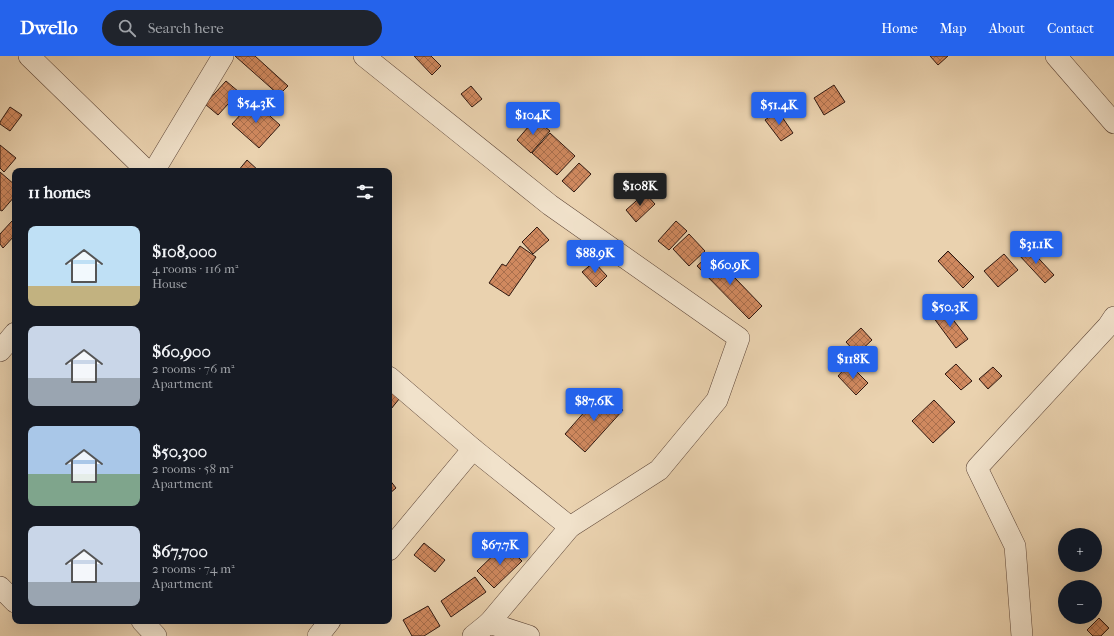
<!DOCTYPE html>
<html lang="en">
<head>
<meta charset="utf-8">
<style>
  :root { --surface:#171b24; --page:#20242c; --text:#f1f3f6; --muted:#9ea1a6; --accent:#2563eb }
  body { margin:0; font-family:"IM FELL French Canon",serif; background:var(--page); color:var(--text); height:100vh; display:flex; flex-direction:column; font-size:15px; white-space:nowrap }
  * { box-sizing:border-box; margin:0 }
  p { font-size:13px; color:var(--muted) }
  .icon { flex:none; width:22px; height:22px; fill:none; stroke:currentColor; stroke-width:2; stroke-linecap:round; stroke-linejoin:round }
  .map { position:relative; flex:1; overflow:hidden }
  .panel { position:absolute; left:12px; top:112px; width:380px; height:456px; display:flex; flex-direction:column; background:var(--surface); border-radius:8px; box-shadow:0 4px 16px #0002 }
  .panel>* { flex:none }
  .buttons { position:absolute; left:1058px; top:472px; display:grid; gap:8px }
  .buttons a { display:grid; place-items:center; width:44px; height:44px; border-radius:50%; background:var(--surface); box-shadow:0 4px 16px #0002; font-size:20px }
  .price { position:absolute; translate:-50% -34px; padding:0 9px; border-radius:4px; background:var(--accent); color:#fff; font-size:13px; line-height:26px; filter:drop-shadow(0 1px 2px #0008) }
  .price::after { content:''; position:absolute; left:50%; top:24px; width:12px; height:9px; margin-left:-6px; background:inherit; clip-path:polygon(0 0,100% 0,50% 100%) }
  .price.selected { background:#222; color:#fff }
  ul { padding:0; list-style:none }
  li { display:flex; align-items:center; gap:12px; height:100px; padding:0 16px }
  li span { display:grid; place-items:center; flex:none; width:112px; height:80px; border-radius:8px; color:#555 }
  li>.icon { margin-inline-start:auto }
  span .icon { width:48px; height:48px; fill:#fffc; stroke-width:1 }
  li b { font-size:17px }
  h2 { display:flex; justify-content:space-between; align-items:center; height:48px; padding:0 16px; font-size:17px }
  header { display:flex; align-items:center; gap:24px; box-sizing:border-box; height:56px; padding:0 20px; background:var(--accent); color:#fff }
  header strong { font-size:19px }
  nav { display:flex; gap:22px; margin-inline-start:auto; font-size:14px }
  .search { width:280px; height:36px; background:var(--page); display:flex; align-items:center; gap:10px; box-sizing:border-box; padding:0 14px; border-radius:22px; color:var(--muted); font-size:15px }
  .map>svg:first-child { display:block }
</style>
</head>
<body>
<header>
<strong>Dwello</strong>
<div class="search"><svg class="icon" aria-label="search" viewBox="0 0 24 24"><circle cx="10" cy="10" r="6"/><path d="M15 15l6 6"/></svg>Search here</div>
<nav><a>Home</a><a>Map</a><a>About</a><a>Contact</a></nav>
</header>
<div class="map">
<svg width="1114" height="580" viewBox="0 0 1114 580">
  <defs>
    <pattern id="building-cross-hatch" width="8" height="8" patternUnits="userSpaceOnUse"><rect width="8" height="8" fill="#d0895f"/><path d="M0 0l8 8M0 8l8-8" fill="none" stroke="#a96f4d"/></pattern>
  </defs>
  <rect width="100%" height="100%" fill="#ead2af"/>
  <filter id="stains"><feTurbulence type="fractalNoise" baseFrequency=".005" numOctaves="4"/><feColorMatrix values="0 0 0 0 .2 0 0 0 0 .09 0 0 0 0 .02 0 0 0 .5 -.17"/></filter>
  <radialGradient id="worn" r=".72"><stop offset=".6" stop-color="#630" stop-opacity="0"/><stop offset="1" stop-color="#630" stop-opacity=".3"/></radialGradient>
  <!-- building -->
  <g fill="url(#building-cross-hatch)" stroke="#301810">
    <polygon points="235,0 255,0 288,30 279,39"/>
    <polygon points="414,0 431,0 441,10 432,19"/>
    <polygon points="930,0 948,0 938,9"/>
    <polygon points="226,25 239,36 218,59 205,48"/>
    <polygon points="834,29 845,46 824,59 814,42"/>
    <polygon points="471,30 482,43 472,51 461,38"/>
    <polygon points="253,45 280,69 259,92 232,68"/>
    <polygon points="10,51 22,59 10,75 0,68 0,66"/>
    <polygon points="778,55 793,77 781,85 765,64"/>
    <polygon points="535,63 550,75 531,97 517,84"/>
    <polygon points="550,77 575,100 557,119 532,97"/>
    <polygon points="0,89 16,102 4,116 0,112"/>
    <polygon points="247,104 259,115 238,115"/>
    <polygon points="579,107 591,118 574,136 562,125"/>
    <polygon points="0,116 15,129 15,140 2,155 0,154"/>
    <polygon points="645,137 655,148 636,166 626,154"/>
    <polygon points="12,165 15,168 15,179 3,192 0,188 0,178"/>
    <polygon points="676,165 687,175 669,194 658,185"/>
    <polygon points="537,171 549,184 533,198 522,186"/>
    <polygon points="689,178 705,195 689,210 673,193"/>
    <polygon points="520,190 536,201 509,240 489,227 502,208 506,210"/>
    <polygon points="1028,191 1054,219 1045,227 1019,199"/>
    <polygon points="948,195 974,221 963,232 938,205"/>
    <polygon points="711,197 762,250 749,263 697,210"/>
    <polygon points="1004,198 1018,214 998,231 984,215"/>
    <polygon points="594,206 607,220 596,231 582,216"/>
    <polygon points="944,252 968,283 956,292 933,261"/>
    <polygon points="861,272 872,284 857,298 846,286"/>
    <polygon points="849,308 868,327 856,339 838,320"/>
    <polygon points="956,308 972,325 961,334 945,318"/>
    <polygon points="993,311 1002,320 988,333 979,323"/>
    <polygon points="389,315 408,332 391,353 389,351"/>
    <polygon points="602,336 623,354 585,396 565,378"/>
    <polygon points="934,344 955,366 933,387 912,365"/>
    <polygon points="389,423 396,432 389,438"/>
    <polygon points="424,487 445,504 435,516 414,499"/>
    <polygon points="505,488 522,505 494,532 477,515"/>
    <polygon points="475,521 486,536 451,561 441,545"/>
    <polygon points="428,550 440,570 424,580 412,580 403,564"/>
    <polygon points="1099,562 1109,572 1101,580 1093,580 1087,574"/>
  </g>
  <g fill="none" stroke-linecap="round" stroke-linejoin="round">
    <!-- street casing -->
    <g stroke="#5e4638" stroke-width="22">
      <g id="street">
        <polyline points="29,0 147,115"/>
        <polyline points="364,0 550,149 739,282 717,344 659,414 570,471"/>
        <polyline points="1056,0 1114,67"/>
        <polyline points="154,115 223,0"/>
        <polyline points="0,295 15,277"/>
        <polyline points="389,321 473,393 570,471 489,567"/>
        <polyline points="389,494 473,393"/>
        <polyline points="0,531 15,546"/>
        <polyline points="142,565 156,580"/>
        <polyline points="318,580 330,565"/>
        <polyline points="473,580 489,567 529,580"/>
        <polyline points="1022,580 1015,490 977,412 1108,270 1114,261"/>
      </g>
    </g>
    <!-- street -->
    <use href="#street" stroke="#f1e2cb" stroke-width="21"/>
  </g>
  <rect width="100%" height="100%" filter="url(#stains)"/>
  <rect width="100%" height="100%" fill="url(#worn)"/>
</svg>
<div class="buttons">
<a>+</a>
<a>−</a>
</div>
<b class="price" style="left:256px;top:68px">$54.3K</b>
<b class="price" style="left:779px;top:70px">$51.4K</b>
<b class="price" style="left:533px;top:80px">$104K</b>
<b class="price selected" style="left:640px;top:151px">$108K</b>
<b class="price" style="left:1036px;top:209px">$31.1K</b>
<b class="price" style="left:595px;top:218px">$88.9K</b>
<b class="price" style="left:730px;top:230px">$60.9K</b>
<b class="price" style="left:950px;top:272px">$50.3K</b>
<b class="price" style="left:853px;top:324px">$118K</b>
<b class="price" style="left:594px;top:366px">$87.6K</b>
<b class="price" style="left:500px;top:510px">$67.7K</b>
<section class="panel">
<h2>11 homes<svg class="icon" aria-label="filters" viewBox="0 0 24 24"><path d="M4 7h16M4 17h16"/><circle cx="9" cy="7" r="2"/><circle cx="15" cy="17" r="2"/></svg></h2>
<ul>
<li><span style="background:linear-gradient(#bfe0f5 75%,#c2b280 0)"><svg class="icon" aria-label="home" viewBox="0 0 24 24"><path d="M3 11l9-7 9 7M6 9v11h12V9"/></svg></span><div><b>$108,000</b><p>4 rooms · 116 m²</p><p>House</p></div></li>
<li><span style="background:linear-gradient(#c9d6e8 65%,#9aa5b1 0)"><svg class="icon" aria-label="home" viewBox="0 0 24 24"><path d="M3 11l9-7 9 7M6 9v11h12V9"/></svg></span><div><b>$60,900</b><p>2 rooms · 76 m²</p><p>Apartment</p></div></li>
<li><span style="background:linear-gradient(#a9c7e8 60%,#7fa58c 0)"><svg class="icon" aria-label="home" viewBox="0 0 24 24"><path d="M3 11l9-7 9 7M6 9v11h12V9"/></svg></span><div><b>$50,300</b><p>2 rooms · 58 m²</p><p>Apartment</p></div></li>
<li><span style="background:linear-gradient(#c9d6e8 70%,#9aa5b1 0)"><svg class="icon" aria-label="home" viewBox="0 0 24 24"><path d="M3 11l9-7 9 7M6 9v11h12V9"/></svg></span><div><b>$67,700</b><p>2 rooms · 74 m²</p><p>Apartment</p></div></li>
</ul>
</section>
</div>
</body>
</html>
